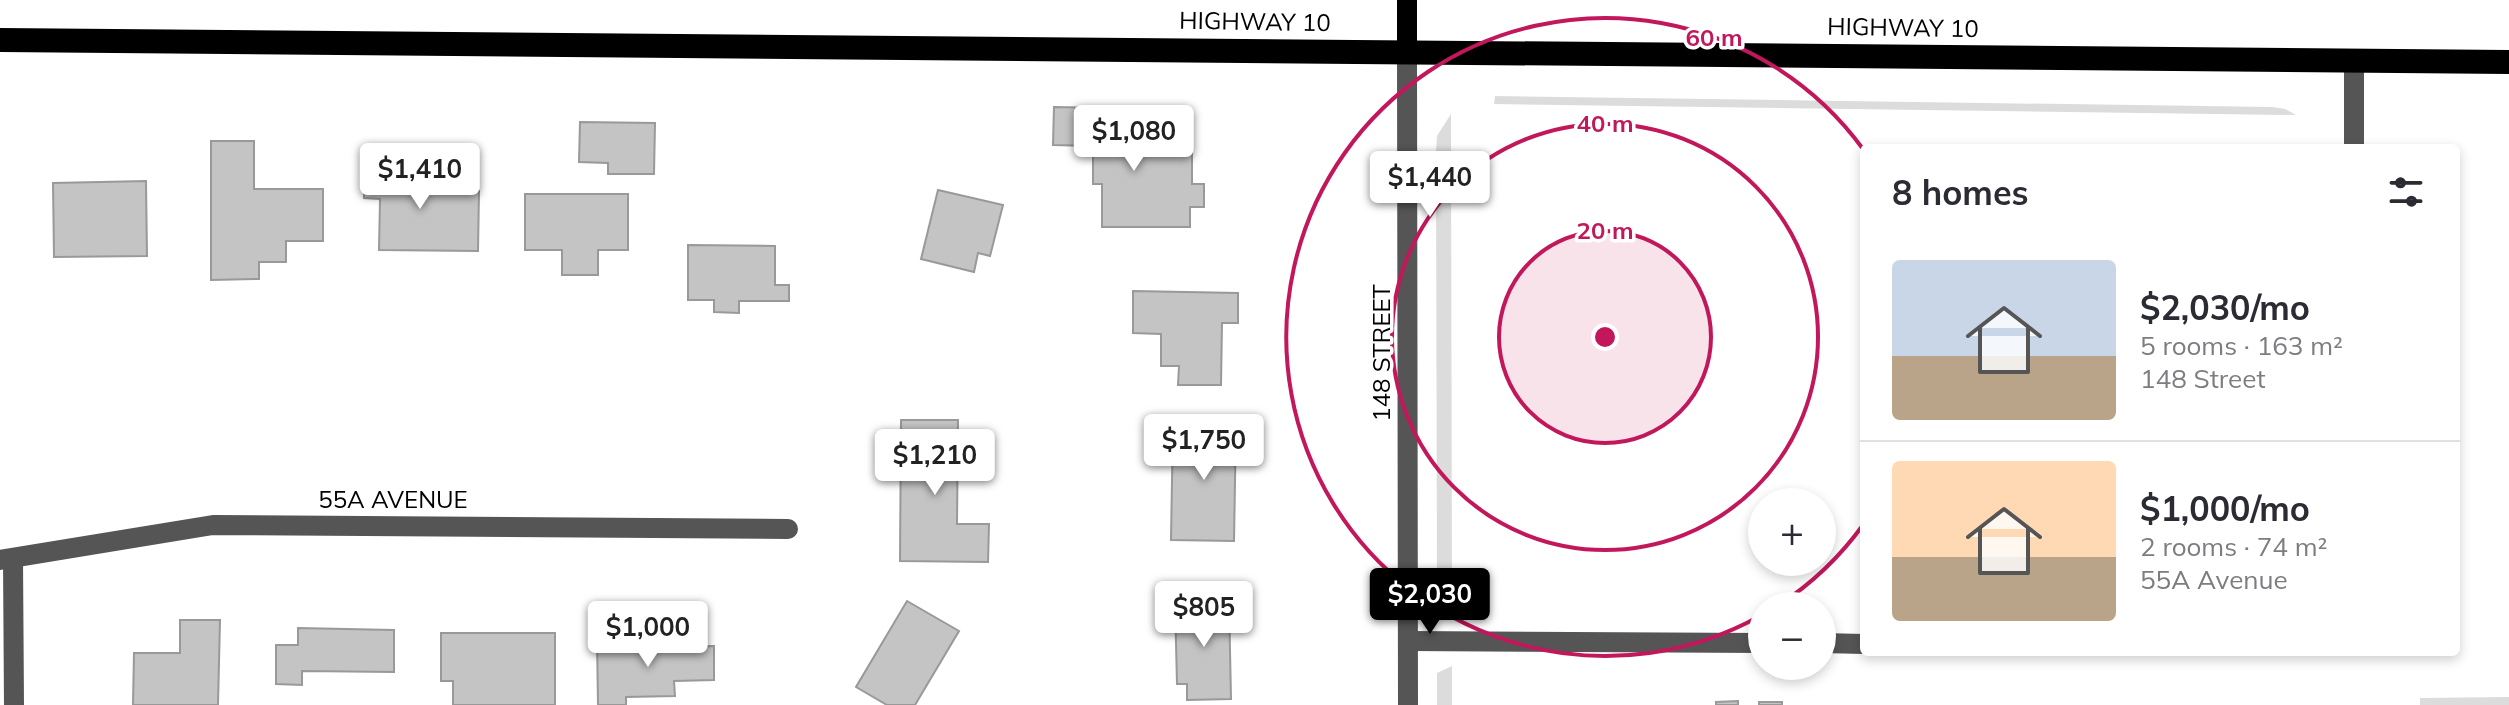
<!DOCTYPE html>
<html lang="en">
<head>
<meta charset="utf-8">
<style>
  :root { --surface:#fff; --page:#f7f7f7; --text:#2b2b33; --muted:#7c7c81; --line:#e1e1e2; --accent:#000 }
  body { margin:0; font-family:Mulish,sans-serif; background:var(--page); color:var(--text); height:100vh; display:flex; flex-direction:column; font-size:30px; white-space:nowrap }
  * { box-sizing:border-box; margin:0 }
  p { font-size:26px; color:var(--muted) }
  .icon { flex:none; width:44px; height:44px; fill:none; stroke:currentColor; stroke-width:2; stroke-linecap:round; stroke-linejoin:round }
  .map { position:relative; flex:1; overflow:hidden }
  .panel { position:absolute; left:1860px; top:144px; width:600px; height:512px; display:flex; flex-direction:column; background:var(--surface); border-radius:8px; box-shadow:0 4px 12px #0003 }
  .panel>* { flex:none }
  .tools { position:absolute; left:1748px; top:488px; display:grid; gap:16px }
  .tools a { display:grid; place-items:center; width:88px; height:88px; border-radius:50%; background:var(--surface); box-shadow:0 4px 12px #0003; font-size:40px }
  .price { position:absolute; translate:-50% -68px; padding:0 18px; border-radius:8px; background:#fff; color:#222; font-size:26px; line-height:52px; filter:drop-shadow(0 2px 4px #0008) }
  .price::after { content:''; position:absolute; left:50%; top:48px; width:24px; height:18px; margin-left:-12px; background:inherit; clip-path:polygon(0 0,100% 0,50% 100%) }
  .price.active { background:var(--accent); color:#fff }
  ul { padding:0; list-style:none }
  li { display:flex; align-items:center; gap:24px; height:200px; padding:0 32px }
  li+li { border-top:2px solid var(--line) }
  li span { display:grid; place-items:center; flex:none; width:224px; height:160px; border-radius:8px; color:#555 }
  li>.icon { margin-inline-start:auto }
  span .icon { width:96px; height:96px; fill:#fffc; stroke-width:1 }
  li b { font-size:34px }
  h2 { display:flex; justify-content:space-between; align-items:center; height:96px; padding:0 32px; font-size:34px }
  .map>svg:first-child { display:block }
</style>
</head>
<body>
<div class="map">
<svg width="2509" height="705" viewBox="0 0 2509 705">
  <rect width="100%" height="100%" fill="#fff"/>
  <!-- green -->
  <g fill="#dcdcdc">
    <polygon points="1495,96 2272,107 2285,109 2296,115 1494,104"/>
    <polygon points="1451,114 1452,615 1437,608 1436,152 1437,136"/>
    <polygon points="1452,666 1452,705 1437,705 1437,673"/>
    <polygon points="2509,697 2509,705 2420,705 2420,698"/>
  </g>
  <!-- building -->
  <g fill="#c4c4c4" stroke="#999" stroke-width="2">
    <polygon points="1054,107 1105,108 1105,141 1192,142 1192,184 1204,184 1204,207 1190,207 1190,227 1102,227 1102,184 1093,184 1093,146 1053,145"/>
    <polygon points="580,122 655,123 654,174 608,174 608,163 579,162"/>
    <polygon points="211,141 254,141 254,189 323,189 323,241 286,241 286,262 259,262 259,279 211,280"/>
    <polygon points="365,161 418,162 418,190 479,191 478,251 379,250 380,199 364,198"/>
    <polygon points="146,181 147,256 54,257 53,183"/>
    <polygon points="938,190 1003,205 990,256 978,253 974,272 921,259"/>
    <polygon points="525,194 628,194 628,250 598,250 598,275 562,275 562,250 525,250"/>
    <polygon points="688,245 775,246 775,285 789,285 789,301 739,301 739,313 714,312 714,300 688,300"/>
    <polygon points="1133,291 1238,293 1238,323 1222,323 1221,385 1178,385 1179,366 1161,366 1161,334 1133,333"/>
    <polygon points="901,420 958,420 957,524 989,524 988,562 900,561"/>
    <polygon points="1173,422 1236,423 1234,541 1171,540"/>
    <polygon points="907,601 959,631 915,705 887,705 856,687"/>
    <polygon points="1229,601 1231,699 1187,700 1187,684 1177,684 1175,602"/>
    <polygon points="180,620 220,620 218,705 133,705 134,653 180,653"/>
    <polygon points="298,628 394,630 394,672 302,671 302,685 276,684 276,645 298,645"/>
    <polygon points="441,633 555,633 555,705 453,705 453,681 441,681"/>
    <polygon points="634,638 634,647 714,646 714,680 674,681 675,696 626,697 626,705 598,705 597,639"/>
    <polygon points="1738,701 1738,705 1716,705 1716,702"/>
    <rect x="1759" y="702" width="23" height="3"/>
  </g>
  <g fill="none" stroke-linecap="round" stroke-linejoin="round">
    <!-- minor -->
    <g stroke="#555" stroke-width="20">
      <polyline points="1407,52 1408,705"/>
      <polyline points="2354,61 2354,148"/>
      <polyline points="13,559 14,705"/>
      <polyline points="0,560 213,525 788,529"/>
      <polyline points="1408,641 1762,643"/>
      <polyline points="1822,643 1864,644"/>
    </g>
    <!-- major -->
    <polyline stroke="#000" stroke-width="20" points="1407,52 1407,0"/>
    <!-- highway -->
    <polyline stroke="#000" stroke-width="24" points="0,40 2509,62"/>
  </g>
  <!-- distance rings -->
  <circle cx="1605" cy="337" r="106" fill="#c2185b" fill-opacity=".12"/>
  <g fill="none" stroke="#c2185b" stroke-width="4">
    <circle cx="1605" cy="337" r="106"/>
    <circle cx="1605" cy="337" r="213"/>
    <path d="M1863 525A319 319 0 0 1 1779 605M1760 616A319 319 0 1 1 1863 149"/>
  </g>
  <g text-anchor="middle" stroke-width="7" stroke-linejoin="round" paint-order="stroke">
    <!-- street labels -->
    <g font-size="24" fill="#000" stroke="#fff">
      <text transform="translate(1255 22) rotate(1)" y="8">HIGHWAY 10</text>
      <text transform="translate(1903 28) rotate(1)" y="8">HIGHWAY 10</text>
      <text transform="translate(1382 353) rotate(-90)" y="8">148 STREET</text>
      <text x="393" y="508">55A AVENUE</text>
    </g>
  </g>
  <circle cx="1605" cy="337" r="12" fill="#c2185b" stroke="#fff" stroke-width="4"/>
  <g font-size="24" text-anchor="middle" font-weight="bold" fill="#c2185b" stroke="#fff" stroke-width="7" stroke-linejoin="round" paint-order="stroke">
    <text x="1714" y="46">60 m</text>
    <text x="1605" y="132">40 m</text>
    <text x="1605" y="239">20 m</text>
  </g>
</svg>
<div class="tools">
<a>+</a>
<a>−</a>
</div>
<b class="price" style="left:1134px;top:173px">$1,080</b>
<b class="price" style="left:420px;top:211px">$1,410</b>
<b class="price" style="left:1430px;top:219px">$1,440</b>
<b class="price" style="left:1204px;top:482px">$1,750</b>
<b class="price" style="left:935px;top:497px">$1,210</b>
<b class="price active" style="left:1430px;top:636px">$2,030</b>
<b class="price" style="left:1204px;top:649px">$805</b>
<b class="price" style="left:648px;top:669px">$1,000</b>
<section class="panel">
<h2>8 homes<svg class="icon" aria-label="filters" viewBox="0 0 24 24"><path d="M4 7h16M4 17h16"/><circle cx="9" cy="7" r="2"/><circle cx="15" cy="17" r="2"/></svg></h2>
<ul>
<li><span style="background:linear-gradient(#c9d6e8 60%,#b9a48a 0)"><svg class="icon" aria-label="home" viewBox="0 0 24 24"><path d="M3 11l9-7 9 7M6 9v11h12V9"/></svg></span><div><b>$2,030/mo</b><p>5 rooms · 163 m²</p><p>148 Street</p></div></li>
<li><span style="background:linear-gradient(#ffd9b3 60%,#b9a48a 0)"><svg class="icon" aria-label="home" viewBox="0 0 24 24"><path d="M3 11l9-7 9 7M6 9v11h12V9"/></svg></span><div><b>$1,000/mo</b><p>2 rooms · 74 m²</p><p>55A Avenue</p></div></li>
</ul>
</section>
</div>
</body>
</html>
